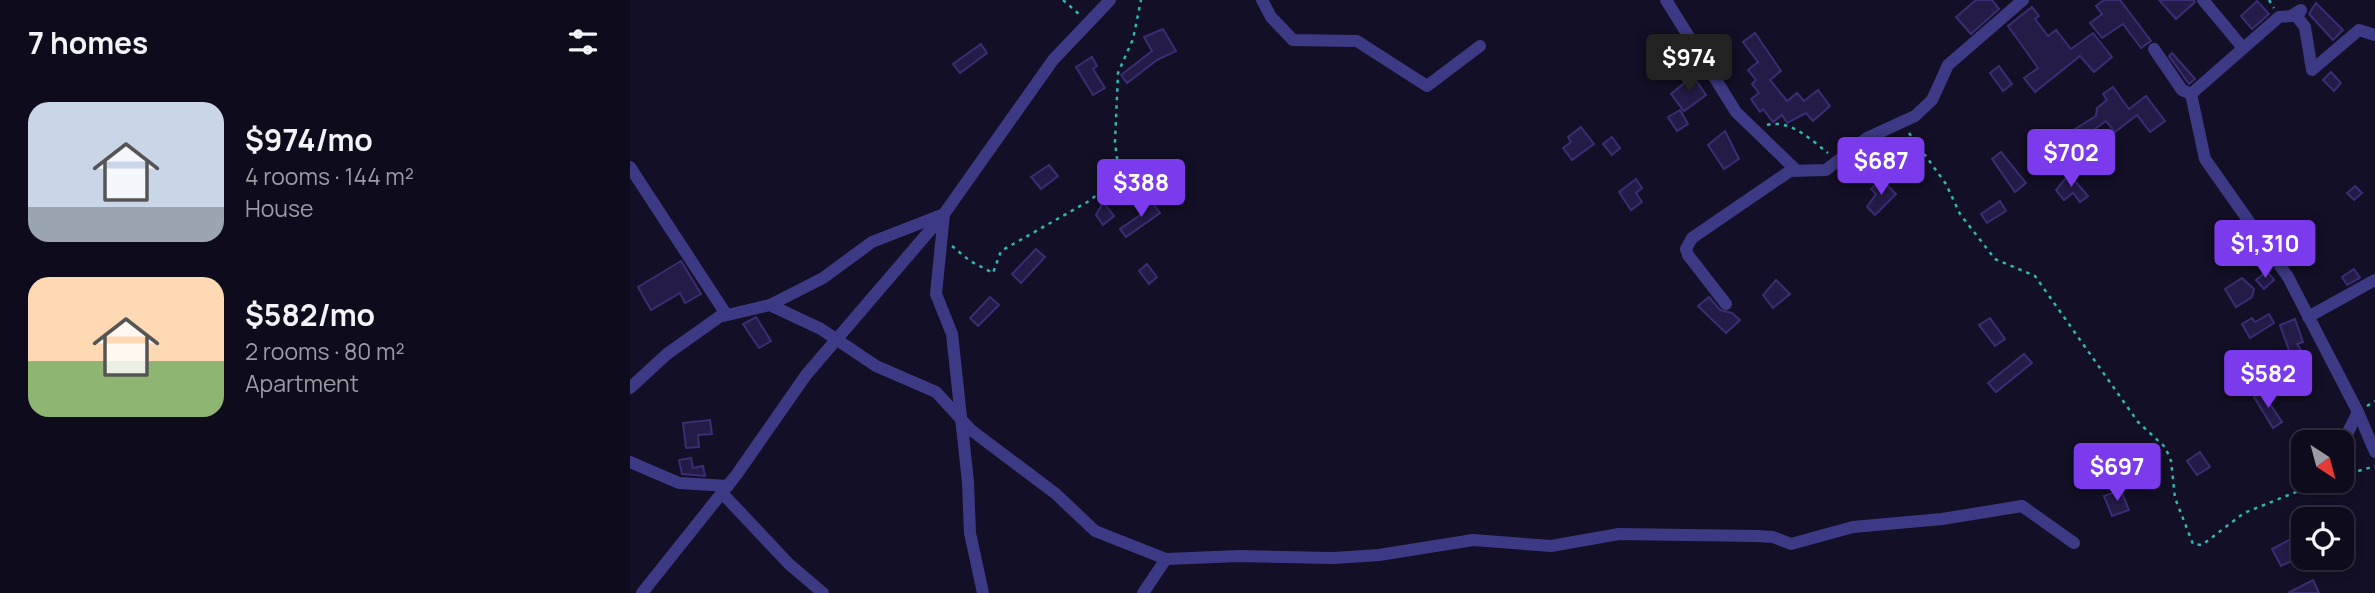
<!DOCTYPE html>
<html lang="en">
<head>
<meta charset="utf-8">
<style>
  :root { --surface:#0e0b1c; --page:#171425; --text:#f1f3f6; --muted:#9b9ba3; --line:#2e2b3b; --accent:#7c3aed }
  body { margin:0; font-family:Manrope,sans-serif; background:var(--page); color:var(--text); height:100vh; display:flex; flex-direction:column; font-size:26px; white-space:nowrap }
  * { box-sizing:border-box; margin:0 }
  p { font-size:23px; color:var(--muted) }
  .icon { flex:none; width:38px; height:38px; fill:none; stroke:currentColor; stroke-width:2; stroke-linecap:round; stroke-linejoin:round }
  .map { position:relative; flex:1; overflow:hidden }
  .drawer { display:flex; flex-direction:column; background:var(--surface); width:630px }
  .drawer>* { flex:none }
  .needle { width:46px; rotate:144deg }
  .controls { position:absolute; left:1661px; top:430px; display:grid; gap:14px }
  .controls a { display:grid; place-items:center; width:63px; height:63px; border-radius:14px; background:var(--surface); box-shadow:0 4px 10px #0003,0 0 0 2px var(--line); font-size:35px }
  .price { position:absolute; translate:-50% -60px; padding:0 16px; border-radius:7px; background:var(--accent); color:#fff; font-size:23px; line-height:46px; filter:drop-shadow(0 2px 4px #0008) }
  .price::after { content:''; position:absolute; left:50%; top:42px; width:21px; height:16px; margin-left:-10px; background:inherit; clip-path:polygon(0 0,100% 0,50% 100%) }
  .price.on { background:#222; color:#fff }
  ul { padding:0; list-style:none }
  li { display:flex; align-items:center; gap:21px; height:175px; padding:0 28px }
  li span { display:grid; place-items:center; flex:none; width:196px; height:140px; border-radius:21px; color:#555 }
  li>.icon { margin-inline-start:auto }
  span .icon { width:84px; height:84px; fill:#fffc; stroke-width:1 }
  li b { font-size:30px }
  h2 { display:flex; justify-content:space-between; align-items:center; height:84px; padding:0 28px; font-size:30px }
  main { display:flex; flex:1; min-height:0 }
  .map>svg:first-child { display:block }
</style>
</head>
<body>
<main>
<section class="drawer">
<h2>7 homes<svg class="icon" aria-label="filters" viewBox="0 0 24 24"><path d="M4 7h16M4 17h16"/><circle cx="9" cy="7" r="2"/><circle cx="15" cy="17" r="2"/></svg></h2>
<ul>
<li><span style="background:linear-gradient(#c9d6e8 75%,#9aa5b1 0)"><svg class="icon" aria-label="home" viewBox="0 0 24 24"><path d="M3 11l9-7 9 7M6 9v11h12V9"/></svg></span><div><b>$974/mo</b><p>4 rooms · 144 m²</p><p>House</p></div></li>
<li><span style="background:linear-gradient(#ffd9b3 60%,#8fb573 0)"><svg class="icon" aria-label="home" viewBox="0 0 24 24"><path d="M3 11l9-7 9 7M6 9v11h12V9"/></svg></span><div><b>$582/mo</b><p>2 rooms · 80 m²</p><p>Apartment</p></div></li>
</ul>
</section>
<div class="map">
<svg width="1745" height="593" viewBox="0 0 1745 593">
  <rect width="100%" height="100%" fill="#130f26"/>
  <!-- building -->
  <g fill="#241b47" stroke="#3b2d73" stroke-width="2">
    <polygon points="1346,0 1362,0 1369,9 1341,34 1326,17"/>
    <polygon points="1474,0 1490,0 1521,41 1511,48 1493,24 1472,38 1460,23 1472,14 1466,6"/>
    <polygon points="1529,0 1564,0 1565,2 1546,19"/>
    <polygon points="1627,1 1639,14 1622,29 1611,16"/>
    <polygon points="1686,3 1713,30 1703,40 1679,14"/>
    <polygon points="1402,7 1409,16 1405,19 1418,36 1426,30 1441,49 1463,33 1482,57 1464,72 1450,56 1405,92 1394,78 1408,68 1378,26"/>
    <polygon points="533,29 546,51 527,60 497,83 491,75 522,51 514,37"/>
    <polygon points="1125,33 1151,71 1140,80 1157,101 1167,93 1174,101 1188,90 1200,106 1183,121 1176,113 1157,123 1152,115 1143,122 1133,109 1130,112 1121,99 1129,93 1122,84 1126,80 1118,70 1128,62 1113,42"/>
    <polygon points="351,44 357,53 330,73 323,64"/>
    <polygon points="1542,53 1565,79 1559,84 1539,56"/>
    <polygon points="462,57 467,66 463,69 475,88 463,95 446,67"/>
    <polygon points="1369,66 1382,84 1373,91 1360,73"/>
    <polygon points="1701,72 1711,83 1704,91 1693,80"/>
    <polygon points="1063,76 1076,95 1054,111 1041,94"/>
    <polygon points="1483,87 1499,109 1516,96 1535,121 1520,132 1507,115 1485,132 1476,121 1437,149 1429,139 1466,116 1467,108 1477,100 1473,94"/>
    <polygon points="1050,110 1058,124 1047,131 1038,117"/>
    <polygon points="951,127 964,144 942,160 933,148 941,142 938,137"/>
    <polygon points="1095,131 1109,159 1094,169 1078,145"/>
    <polygon points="982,137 990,148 982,155 973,144"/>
    <polygon points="1371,152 1396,183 1385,192 1362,159"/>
    <polygon points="419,165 428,176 411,189 401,177"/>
    <polygon points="1439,174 1458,196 1450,202 1443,193 1434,200 1426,190"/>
    <polygon points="1006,179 1012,188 1006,193 1012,202 1001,210 989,192"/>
    <polygon points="1251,179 1266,194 1245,215 1237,207 1246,194 1241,189"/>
    <polygon points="1725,186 1732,193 1724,200 1717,193"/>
    <polygon points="1370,201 1376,211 1357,223 1351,214"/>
    <polygon points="473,202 484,216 473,225 466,215"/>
    <polygon points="522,202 530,213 496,237 490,229 513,213 511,209"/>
    <polygon points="406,249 415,257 391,283 382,274"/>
    <polygon points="51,261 71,294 55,303 50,293 21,310 8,287"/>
    <polygon points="517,264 527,277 519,284 509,271"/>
    <polygon points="1724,269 1730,278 1717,285 1712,277"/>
    <polygon points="1637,271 1644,280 1634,289 1626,280"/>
    <polygon points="1612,278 1624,289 1622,297 1606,307 1595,289"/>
    <polygon points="1146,280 1160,294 1143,308 1133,295"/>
    <polygon points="360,297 369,305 348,326 340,318"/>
    <polygon points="1079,297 1090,310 1102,313 1110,320 1096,333 1068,306"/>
    <polygon points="1639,314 1644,323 1620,338 1612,324 1622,318 1625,322"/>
    <polygon points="126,317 141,341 129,348 113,324"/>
    <polygon points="1360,318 1375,339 1365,346 1349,325"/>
    <polygon points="1665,319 1673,342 1667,344 1671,350 1660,353 1650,325"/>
    <polygon points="1394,354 1402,363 1366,392 1358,383"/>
    <polygon points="1632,392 1652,422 1643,428 1624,397"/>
    <polygon points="80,420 82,434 68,435 69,447 56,448 53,423"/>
    <polygon points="1570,452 1580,467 1567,475 1557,461"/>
    <polygon points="61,458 63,468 73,466 75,476 52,474 49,460"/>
    <polygon points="1491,490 1499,510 1482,516 1474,496"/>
    <polygon points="1661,539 1670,557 1651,566 1642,549"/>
    <polygon points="1683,580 1689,593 1658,593"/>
  </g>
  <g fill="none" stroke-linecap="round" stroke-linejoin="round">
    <!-- path -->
    <g stroke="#2fb8b0" stroke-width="2.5" stroke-dasharray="3.5 5" stroke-linecap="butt">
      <polyline points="433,0 450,15"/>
      <polyline points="1639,0 1644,8"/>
      <path d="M1137,125C1161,119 1181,140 1198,153"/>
      <polyline points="1279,133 1316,184 1330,214 1365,259 1405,276 1508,422 1535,447 1541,461 1545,498 1563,544 1572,545 1614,513 1681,486"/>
      <polyline points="322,246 340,261 363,273 371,251 459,201 486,180 489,174 485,142 488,73 503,39 511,0"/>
      <polyline points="1737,406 1745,401"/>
      <polyline points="1712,476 1745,466"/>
    </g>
    <!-- street -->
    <g stroke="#3d3a85" stroke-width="12">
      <polyline points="632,0 641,17 663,40 727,41 797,86 850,46"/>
      <polyline points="1036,0 1106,112 1165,169"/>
      <polyline points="1573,0 1613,48"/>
      <polyline points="1524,49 1552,90 1561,94 1575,159 1658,277 1728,412 1745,452"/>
      <polyline points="1561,94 1649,17 1661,16 1671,10 1667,17 1675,27 1682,70 1729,30 1745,35"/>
      <polyline points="0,167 96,314"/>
      <polyline points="1096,304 1058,255 1056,249 1062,238 1160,171 1196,170 1237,138 1285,116 1302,100 1318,65 1393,0"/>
      <polyline points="140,305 191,329 246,366 306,392 341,430 426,494 465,531 536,559 609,556 704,558 749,555 843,540 921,546 989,534 1127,536 1143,537 1161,544 1223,527 1312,519 1392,506 1444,543"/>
      <polyline points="1678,317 1745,280"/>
      <polyline points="0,388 37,354 89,317 140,305 193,278 242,242 314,214 306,294 322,334 338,482 340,533 353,593"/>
      <polyline points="1712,444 1728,412"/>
      <polyline points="0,462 49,483 98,486"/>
      <polyline points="1691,482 1691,481"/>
      <polyline points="92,493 159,564 193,593"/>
      <polyline points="12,593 107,474 176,375 314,214 423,60 480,0"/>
      <polyline points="513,593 536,559"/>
    </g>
  </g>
</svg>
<div class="controls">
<a><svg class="needle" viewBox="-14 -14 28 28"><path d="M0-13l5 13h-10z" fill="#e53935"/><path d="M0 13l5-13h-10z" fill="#9b9ba3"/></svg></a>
<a><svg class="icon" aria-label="locate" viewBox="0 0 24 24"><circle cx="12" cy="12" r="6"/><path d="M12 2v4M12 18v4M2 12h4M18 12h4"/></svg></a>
</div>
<b class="price on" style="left:1059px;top:94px">$974</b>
<b class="price" style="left:1441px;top:189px">$702</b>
<b class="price" style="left:1251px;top:197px">$687</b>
<b class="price" style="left:511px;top:219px">$388</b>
<b class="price" style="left:1635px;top:280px">$1,310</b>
<b class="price" style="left:1638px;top:410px">$582</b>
<b class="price" style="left:1487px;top:503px">$697</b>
</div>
</main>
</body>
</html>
